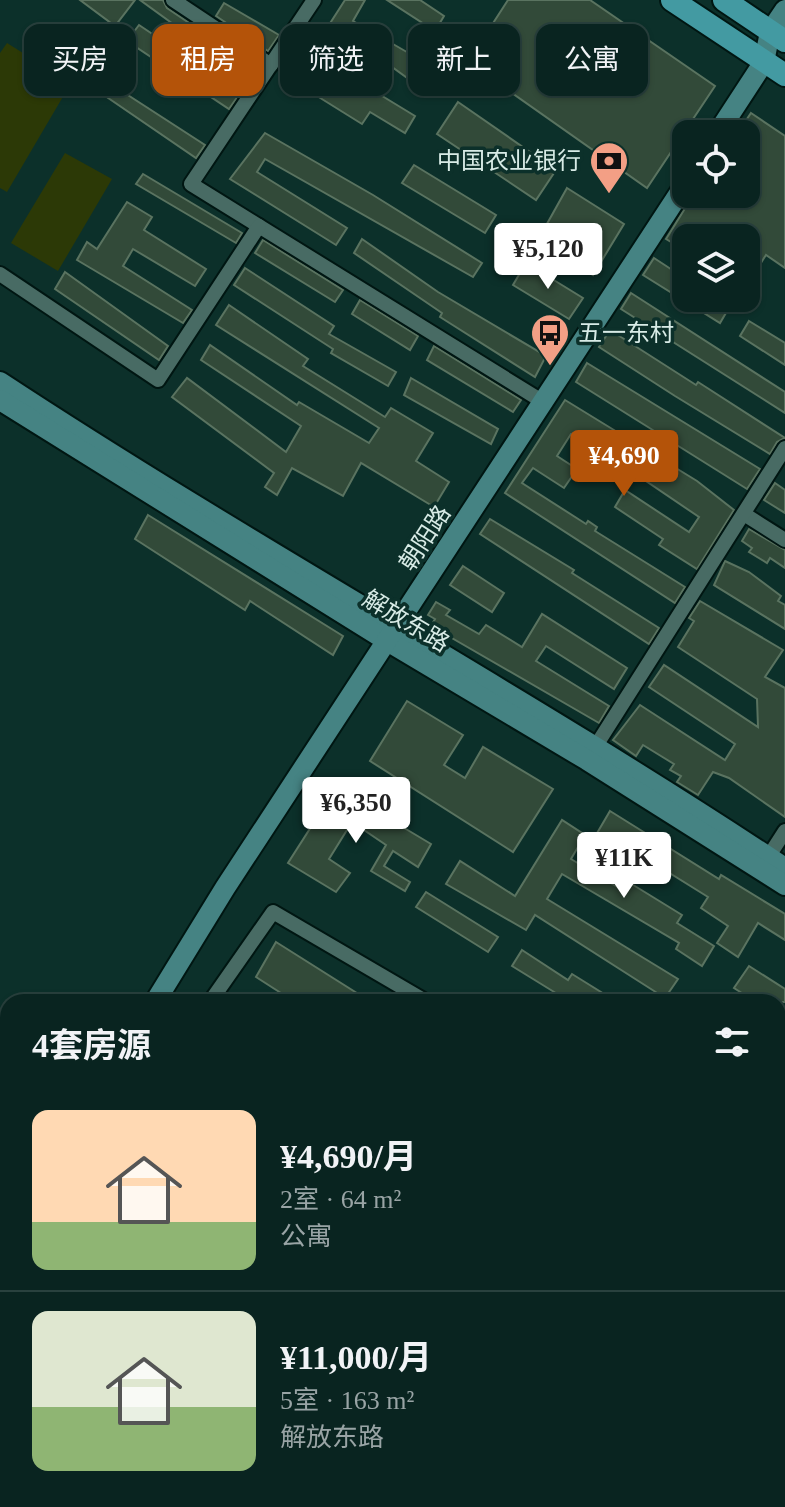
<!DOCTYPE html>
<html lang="zh">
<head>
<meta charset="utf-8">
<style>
  :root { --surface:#092420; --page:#17302d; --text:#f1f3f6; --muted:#99a4a5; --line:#29413e; --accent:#b45309 }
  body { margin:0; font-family:"Times New Roman","Noto Sans SC",serif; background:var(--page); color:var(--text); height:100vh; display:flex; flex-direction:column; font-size:30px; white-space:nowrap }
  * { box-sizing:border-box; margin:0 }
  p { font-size:26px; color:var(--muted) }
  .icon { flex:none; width:44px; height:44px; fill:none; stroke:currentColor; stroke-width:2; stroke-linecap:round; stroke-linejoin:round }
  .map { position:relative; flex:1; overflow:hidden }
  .drawer { position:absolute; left:0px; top:994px; width:786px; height:514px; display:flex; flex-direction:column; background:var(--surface); border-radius:24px 24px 0 0; box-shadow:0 2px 6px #0004,0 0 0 2px var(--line) }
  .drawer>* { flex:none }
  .hud { position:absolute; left:24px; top:24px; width:738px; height:72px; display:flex; gap:16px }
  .tools { position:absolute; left:672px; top:120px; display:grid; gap:16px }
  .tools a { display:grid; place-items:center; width:88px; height:88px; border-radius:16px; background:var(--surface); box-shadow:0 2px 6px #0004,0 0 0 2px var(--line); font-size:40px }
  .price { position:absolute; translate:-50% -68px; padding:0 18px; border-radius:8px; background:#fff; color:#222; font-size:26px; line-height:52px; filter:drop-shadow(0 2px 4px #0008) }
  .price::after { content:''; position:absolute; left:50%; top:48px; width:24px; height:18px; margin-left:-12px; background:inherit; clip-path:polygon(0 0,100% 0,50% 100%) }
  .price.current { background:var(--accent); color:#fff }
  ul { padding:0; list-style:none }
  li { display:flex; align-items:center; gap:24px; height:200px; padding:0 32px }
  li+li { border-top:2px solid var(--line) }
  li span { display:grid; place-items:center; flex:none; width:224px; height:160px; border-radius:16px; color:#555 }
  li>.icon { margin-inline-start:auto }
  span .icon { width:96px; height:96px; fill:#fffc; stroke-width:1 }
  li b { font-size:34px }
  h2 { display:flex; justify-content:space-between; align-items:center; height:96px; padding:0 32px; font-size:34px }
  .tag { padding:0 28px; border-radius:16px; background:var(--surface); box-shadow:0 2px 6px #0004,0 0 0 2px var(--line); font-size:28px; line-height:72px }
  .tag.current { background:var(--accent); color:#fff }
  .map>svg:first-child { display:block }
</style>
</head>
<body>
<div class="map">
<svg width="785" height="1507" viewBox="0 0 785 1507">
  <rect width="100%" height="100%" fill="#0c302a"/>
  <!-- green -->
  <g fill="#2c3906">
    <polygon points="7,43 71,83 7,192 0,188 0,53"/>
    <polygon points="65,153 112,179 58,271 11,243"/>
  </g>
  <!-- building -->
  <g fill="#324a39" stroke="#5a7360" stroke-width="2">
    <polygon points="80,0 135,0 115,26"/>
    <polygon points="140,0 163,0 167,8 256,68 249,79"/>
    <polygon points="345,0 365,0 353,21 445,74 432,96 348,35 328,63 415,116 405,133 370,112 362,124 293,81"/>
    <polygon points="387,0 420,0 444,16 435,31"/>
    <polygon points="508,0 590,0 715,86 647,188 468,62"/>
    <polygon points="224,3 279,35 268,51 216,16"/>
    <polygon points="139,25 240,93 229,109 127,41"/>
    <polygon points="110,63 127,74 117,88 205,145 196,158 95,89"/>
    <polygon points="458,102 556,170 536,200 437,134"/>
    <polygon points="751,113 785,136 785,268 766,255 746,286 746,238 686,238 686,251 666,239 694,194 746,194 746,174 758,157 746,149 746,134 737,134"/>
    <polygon points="265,133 373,195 482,263 473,277 265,159 257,172 347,228 336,245 230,179"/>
    <polygon points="414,165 496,215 485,233 402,183"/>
    <polygon points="143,174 242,233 236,243 136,184"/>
    <polygon points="567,188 624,224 593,275 538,240"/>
    <polygon points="127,202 152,217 144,230 206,269 195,286 133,249 123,266 192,310 183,323 77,260 87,242 97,249"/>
    <polygon points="362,239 438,292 546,356 535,377 440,317 442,313 354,253"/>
    <polygon points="263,240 343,290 335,302 255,253"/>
    <polygon points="654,258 686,279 686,298 717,298 730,306 720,323 643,275"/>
    <polygon points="526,263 583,298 569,319 513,285"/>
    <polygon points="245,268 334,326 329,334 396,372 388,386 331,353 333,349 234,285"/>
    <polygon points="65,272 168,346 159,360 55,289"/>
    <polygon points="631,293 785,392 785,413 621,309"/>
    <polygon points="360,300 418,336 410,350 352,314"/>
    <polygon points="229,305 308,359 303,366 385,417 391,408 433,433 416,461 449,482 434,507 361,463 343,496 292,468 277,495 265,487 274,473 172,397 187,378 286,452 301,426 201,360 210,345 297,405 299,402 369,443 379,428 216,325"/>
    <polygon points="749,321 785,343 785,365 740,336"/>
    <polygon points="610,330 696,385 698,382 785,438 777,442 770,454 675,396 599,347"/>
    <polygon points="434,346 521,400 513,412 427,360"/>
    <polygon points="587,363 760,469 747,489 576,382"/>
    <polygon points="411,378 498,429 491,444 404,395"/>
    <polygon points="565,400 697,481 734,510 697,569 659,545 663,539 615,507 625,490 689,532 699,517 578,435 571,434 557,456 577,469 564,488 533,468 522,483 586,524 588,521 597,527 595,531 685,587 675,603 505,493"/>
    <polygon points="775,483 785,490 785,513 764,500"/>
    <polygon points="148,515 343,636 333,655 250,601 245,610 135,539"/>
    <polygon points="490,519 574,570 572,573 659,628 649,644 480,534"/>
    <polygon points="749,529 785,550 785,568 770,558 767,563 749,552 752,548 742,541"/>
    <polygon points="725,561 749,572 781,596 778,601 785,605 785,629 714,585"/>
    <polygon points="463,566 504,593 492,612 450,585"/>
    <polygon points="700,601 783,650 765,677 785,688 785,817 729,778 713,772 698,795 677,782 681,776 670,770 674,764 643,745 636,756 613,740 640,705 725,760 735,744 649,687 664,665 758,727 757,699 678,647 694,621 689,618"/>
    <polygon points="436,602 450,610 446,615 479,634 486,625 522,647 542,614 627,668 614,689 546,646 536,661 609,706 599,723 431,626 435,619 428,615"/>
    <polygon points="407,701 463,735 444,765 465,778 483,747 553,789 513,852 370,761"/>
    <polygon points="349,795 431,844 418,867 393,851 384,866 410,882 405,891 371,871 386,845 352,822 329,859 350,873 336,892 288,863 320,813 333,822"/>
    <polygon points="610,811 719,879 721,875 785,914 785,940 758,923 738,957 717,943 728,926 701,908 708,897 610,836 601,853 581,842 571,859 624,891 630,883 682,915 677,923 714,946 702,966 676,949 679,943 562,874 547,899 678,979 665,998 535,915 526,930 446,884 460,861 515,896 562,820 593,840"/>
    <polygon points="426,892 498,937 488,952 416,907"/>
    <polygon points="276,942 371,1002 295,1002 256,977"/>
    <polygon points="522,950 568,980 572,974 617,1002 555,1002 559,995 512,966"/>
    <polygon points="749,966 785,989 785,1002 756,1002 734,988"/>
  </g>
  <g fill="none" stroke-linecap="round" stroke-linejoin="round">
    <!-- street casing -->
    <g stroke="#001612" stroke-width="18">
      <g id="street">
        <polyline points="173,0 271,65"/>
        <polyline points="314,0 191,184 545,403"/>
        <polyline points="0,274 158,380 259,226"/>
        <polyline points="744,514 785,540"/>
        <polyline points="592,752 785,448"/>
        <polyline points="765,862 785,831"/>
        <polyline points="210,1002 273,912 427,1002"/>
        <polyline points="673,1500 685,1507"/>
        <polyline points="137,1507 141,1500"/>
        <polyline points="377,1507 381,1500"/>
      </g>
    </g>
    <!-- secondary casing -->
    <g stroke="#001612" stroke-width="24">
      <g id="secondary">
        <polyline points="717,134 764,62 770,32 785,10"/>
        <path d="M0,382C257,551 529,698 785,868"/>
        <polyline points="0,400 389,642 587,760 785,885"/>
        <polyline points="155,1002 225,888 686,183"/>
        <polyline points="0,1257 8,1244"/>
        <polyline points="0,1283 8,1271"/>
      </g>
    </g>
    <!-- primary casing -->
    <g stroke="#001612" stroke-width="26">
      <g id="primary">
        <polyline points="672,0 785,75"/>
        <polyline points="724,0 785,41"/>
        <polyline points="778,1216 785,1206"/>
        <polyline points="778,1247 785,1236"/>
        <polyline points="594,1507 599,1500"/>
        <polyline points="624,1507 628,1500"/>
      </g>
    </g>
    <!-- street -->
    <use href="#street" stroke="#486b64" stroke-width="14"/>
    <!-- secondary -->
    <use href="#secondary" stroke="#458383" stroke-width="20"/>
    <!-- primary -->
    <use href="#primary" stroke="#439aa2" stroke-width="22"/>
  </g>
  <!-- icons -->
  <defs>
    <g id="bank-pin" transform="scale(2)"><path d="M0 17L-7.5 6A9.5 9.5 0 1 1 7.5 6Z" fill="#f39f85" stroke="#0c302a"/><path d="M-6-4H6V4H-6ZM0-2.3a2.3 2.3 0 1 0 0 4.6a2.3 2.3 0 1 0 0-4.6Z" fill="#111"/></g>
    <g id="bus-pin" transform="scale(2)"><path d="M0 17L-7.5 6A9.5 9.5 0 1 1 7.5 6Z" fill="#f39f85" stroke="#0c302a"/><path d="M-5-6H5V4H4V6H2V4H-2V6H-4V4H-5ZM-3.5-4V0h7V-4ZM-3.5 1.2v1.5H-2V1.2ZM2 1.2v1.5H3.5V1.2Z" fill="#111"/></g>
  </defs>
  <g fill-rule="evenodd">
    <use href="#bank-pin" x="609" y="161"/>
    <use href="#bus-pin" x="550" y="333"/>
  </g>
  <g text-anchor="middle" stroke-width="7" stroke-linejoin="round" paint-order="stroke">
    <!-- poi labels -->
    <g font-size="24" fill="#d8ebe6" stroke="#0c302a" text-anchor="end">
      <text x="581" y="169">中国农业银行</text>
      <text x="578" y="341" text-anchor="start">五一东村</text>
    </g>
    <!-- street labels -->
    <g font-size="24" fill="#d8ebe6" stroke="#0c302a">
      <text transform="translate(425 538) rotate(-57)" y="8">朝阳路</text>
      <text transform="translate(406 621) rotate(31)" y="8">解放东路</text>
    </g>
  </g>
</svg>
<div class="tools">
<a><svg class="icon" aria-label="locate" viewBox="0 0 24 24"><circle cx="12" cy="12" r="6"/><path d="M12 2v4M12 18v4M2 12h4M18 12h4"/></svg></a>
<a><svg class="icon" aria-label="layers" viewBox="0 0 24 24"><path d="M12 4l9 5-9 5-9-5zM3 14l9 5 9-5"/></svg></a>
</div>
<b class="price" style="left:548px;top:291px">¥5,120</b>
<b class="price current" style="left:624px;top:498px">¥4,690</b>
<b class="price" style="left:356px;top:845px">¥6,350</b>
<b class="price" style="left:624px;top:900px">¥11K</b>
<div class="hud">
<a class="tag">买房</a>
<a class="tag current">租房</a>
<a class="tag">筛选</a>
<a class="tag">新上</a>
<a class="tag">公寓</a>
</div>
<section class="drawer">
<h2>4套房源<svg class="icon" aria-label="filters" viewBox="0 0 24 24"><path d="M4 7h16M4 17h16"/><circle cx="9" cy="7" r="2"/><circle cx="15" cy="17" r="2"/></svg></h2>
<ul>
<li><span style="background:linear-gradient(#ffd9b3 70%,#8fb573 0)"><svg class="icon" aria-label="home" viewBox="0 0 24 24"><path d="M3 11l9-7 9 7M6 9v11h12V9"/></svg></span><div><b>¥4,690/月</b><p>2室 · 64 m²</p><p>公寓</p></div></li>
<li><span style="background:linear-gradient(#dfe7d0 60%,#8fb573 0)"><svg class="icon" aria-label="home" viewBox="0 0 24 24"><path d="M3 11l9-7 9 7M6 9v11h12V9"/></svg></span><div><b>¥11,000/月</b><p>5室 · 163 m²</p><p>解放东路</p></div></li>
</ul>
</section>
</div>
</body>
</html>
